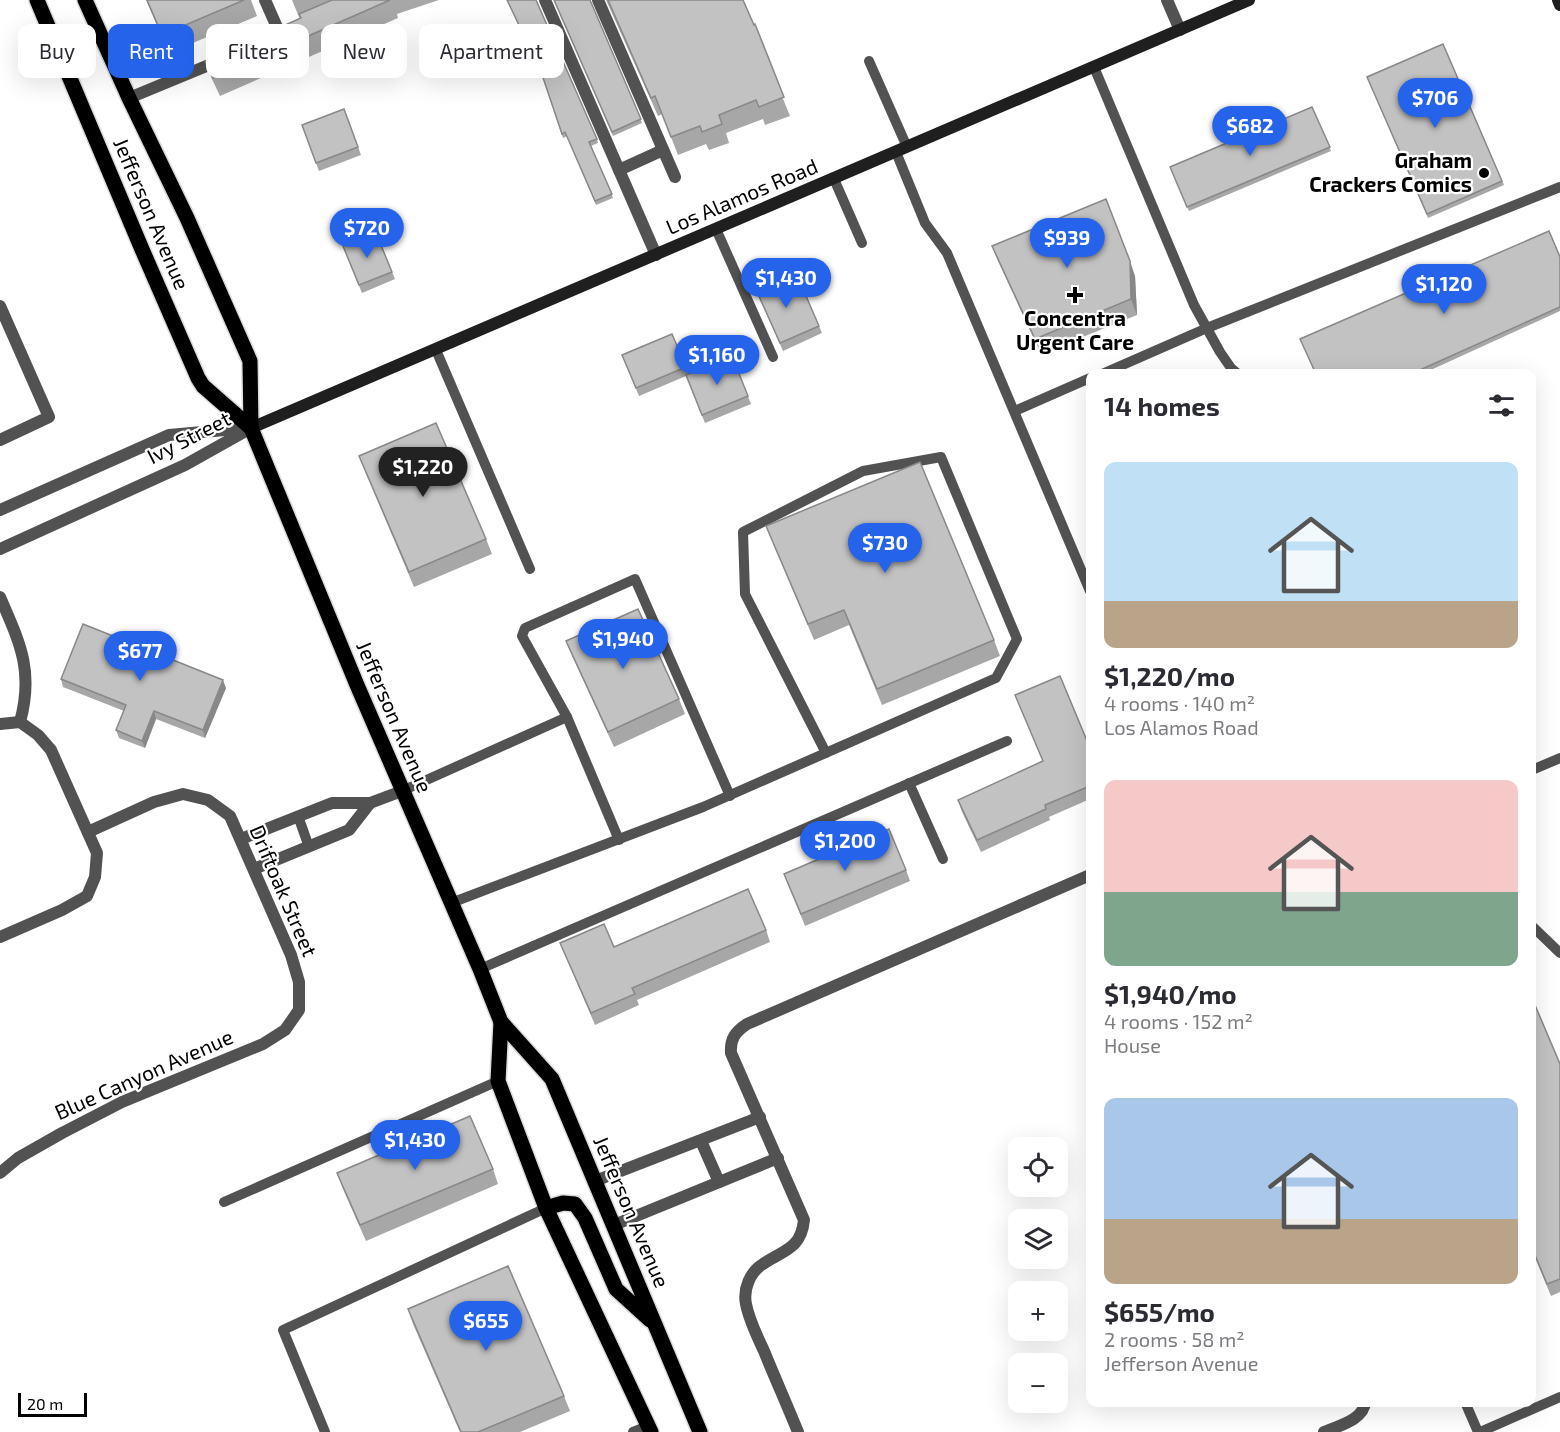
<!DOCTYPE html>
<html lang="en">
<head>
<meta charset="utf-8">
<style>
  :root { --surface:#fff; --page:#f2f2f3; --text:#2b2b33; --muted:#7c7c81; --accent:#2563eb }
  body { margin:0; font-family:"Exo 2",sans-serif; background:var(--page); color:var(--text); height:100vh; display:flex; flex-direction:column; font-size:22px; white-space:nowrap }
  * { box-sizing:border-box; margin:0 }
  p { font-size:20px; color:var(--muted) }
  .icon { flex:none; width:33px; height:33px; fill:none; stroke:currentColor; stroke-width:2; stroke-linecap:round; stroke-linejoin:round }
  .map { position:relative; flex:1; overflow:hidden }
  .drawer { position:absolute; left:1086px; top:369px; width:450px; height:1038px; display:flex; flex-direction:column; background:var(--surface); border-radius:12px; box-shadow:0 6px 24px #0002 }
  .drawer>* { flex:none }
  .guide { position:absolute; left:18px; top:24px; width:570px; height:54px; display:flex; gap:12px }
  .buttons { position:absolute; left:1008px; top:1137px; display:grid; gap:12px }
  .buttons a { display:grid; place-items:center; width:60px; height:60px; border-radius:12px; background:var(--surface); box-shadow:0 6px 24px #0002; font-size:30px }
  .scale { position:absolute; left:18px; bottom:15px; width:69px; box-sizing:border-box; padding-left:6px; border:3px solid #000; border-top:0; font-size:16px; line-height:21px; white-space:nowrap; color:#000; -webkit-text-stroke:4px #fff; paint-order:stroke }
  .price { position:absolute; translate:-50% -51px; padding:0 14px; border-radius:21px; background:var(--accent); color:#fff; font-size:20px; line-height:39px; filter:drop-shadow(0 2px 3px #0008) }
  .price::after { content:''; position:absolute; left:50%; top:36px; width:18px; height:14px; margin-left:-9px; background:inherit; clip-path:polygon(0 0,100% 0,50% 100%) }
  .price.on { background:#222; color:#fff }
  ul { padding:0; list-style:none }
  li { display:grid; align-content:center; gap:12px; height:318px; padding:0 18px }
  li span { display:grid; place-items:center; height:186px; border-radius:12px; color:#555 }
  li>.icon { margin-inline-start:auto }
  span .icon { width:108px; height:108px; fill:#fffc; stroke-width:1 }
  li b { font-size:26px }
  h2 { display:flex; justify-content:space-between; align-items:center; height:72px; padding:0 18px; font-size:26px }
  .pill { padding:0 21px; border-radius:12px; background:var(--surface); box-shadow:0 6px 24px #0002; font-size:21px; line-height:54px }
  .pill.on { background:var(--accent); color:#fff }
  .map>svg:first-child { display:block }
</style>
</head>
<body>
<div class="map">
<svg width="1560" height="1432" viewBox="0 0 1560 1432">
  <rect width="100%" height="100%" fill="#fff"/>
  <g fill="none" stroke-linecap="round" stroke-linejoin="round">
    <!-- primary casing -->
    <g stroke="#dbdbdb" stroke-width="18">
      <g id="primary">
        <polyline points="37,0 141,247 198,378 203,386 251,428"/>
        <polyline points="85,0 129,98 187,218 250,361 251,428 357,685 480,969 501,1022 552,1079 700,1432"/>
        <polyline points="501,1022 498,1081 546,1208 651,1432"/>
        <polyline points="546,1208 563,1203 575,1204 585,1218 616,1289 650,1320"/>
      </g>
    </g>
    <!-- service -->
    <g stroke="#525252" stroke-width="10">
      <polyline points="869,61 907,147"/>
      <polyline points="1094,67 1194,305 1220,352 1231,368 1238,374"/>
      <polyline points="896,152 925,223 947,253 1090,591"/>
      <polyline points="834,179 862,243"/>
      <polyline points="716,229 773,357"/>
      <polyline points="436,350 530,569"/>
      <polyline points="1102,374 1207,328 1560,187"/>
      <polyline points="1015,411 1090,378"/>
      <polyline points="1532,770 1560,758"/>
      <polyline points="909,783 943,859"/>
      <polyline points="402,791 567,717"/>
      <polyline points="298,816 309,847"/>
      <polyline points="619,840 567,717 522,636 525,628 635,579 730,796"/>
      <polyline points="451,903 703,807 996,678 1017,639 941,457 863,471 743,532 745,594 826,753"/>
      <polyline points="1532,926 1560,953"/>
      <polyline points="480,969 1007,741"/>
      <polyline points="224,1202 498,1081"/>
      <polyline points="1465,1402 1478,1432"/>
      <polyline points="325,1432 283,1330 546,1208"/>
      <polyline points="633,1432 648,1426"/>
      <polyline points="1480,1432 1560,1397"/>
    </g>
    <!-- minor -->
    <g stroke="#525252" stroke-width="12">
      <polyline points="265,0 280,34"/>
      <polyline points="545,0 656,255"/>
      <polyline points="598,0 675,177"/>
      <polyline points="1167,0 1180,30"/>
      <polyline points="129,98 221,60"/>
      <polyline points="619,170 663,150"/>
      <polyline points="0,306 49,417 0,440"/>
      <path d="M0,597C20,643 34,671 20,722"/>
      <polyline points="0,724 20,722"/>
      <polyline points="241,839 332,803 370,803 402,791"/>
      <polyline points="254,869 349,830 370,803"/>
      <polyline points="0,937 62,910 87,896 95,877 97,853 51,750 38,735 20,722"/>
      <polyline points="701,1141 719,1182"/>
      <polyline points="0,1173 18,1158 62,1133 122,1102 263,1044 285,1030 299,1010 299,982 291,955 230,816 208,800 183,794 154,802 88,832"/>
      <polyline points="595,1181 760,1117"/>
      <polyline points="614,1225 778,1158"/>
      <path d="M798,1432C787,1405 775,1378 764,1351C757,1336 749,1320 746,1304C743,1289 750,1272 763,1264C784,1250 801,1249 804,1220L731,1053C730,1039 735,1032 747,1024L1090,875"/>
      <path d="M1324,1432C1338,1426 1364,1420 1365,1402"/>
    </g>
    <!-- tertiary -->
    <g stroke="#525252" stroke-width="12">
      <polyline points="0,510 169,435 247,428"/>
      <polyline points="0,549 185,465 251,428"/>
    </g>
    <!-- secondary -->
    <g stroke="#1f1f1f" stroke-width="12">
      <polyline points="1558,0 1560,5"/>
      <polyline points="251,428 1249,0"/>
    </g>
    <!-- primary -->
    <use href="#primary" stroke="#000" stroke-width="15"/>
  </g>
  <!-- wall -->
  <g fill="#a7a7a7">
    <polygon points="146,0 251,0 257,16 169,53"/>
    <polygon points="292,0 439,0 397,14 398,18 220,96 212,79 205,61 300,18 299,17"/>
    <polygon points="507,0 537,2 597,139 598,143 591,146 613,198 596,205 567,136 563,138 533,46 529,48"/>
    <polygon points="554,0 590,0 642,123 613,136"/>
    <polygon points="606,0 743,0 790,116 765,125 763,119 726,133 729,143 709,150 706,144 678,155 662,114 658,116"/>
    <polygon points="1443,44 1504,185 1428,218 1367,77"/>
    <polygon points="1312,107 1331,151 1189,211 1170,167"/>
    <polygon points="344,109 361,155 319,171 302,125"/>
    <polygon points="992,246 1135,276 1137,315 1041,354 998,261"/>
    <polygon points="346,254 392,272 395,279 362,293"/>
    <polygon points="1560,257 1560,311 1422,374 1316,374"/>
    <polygon points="754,285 782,291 819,326 822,333 783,351"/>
    <polygon points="622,355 686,367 689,373 732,356 751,404 705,423 686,376 639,396"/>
    <polygon points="359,456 486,539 492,554 414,587 365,471"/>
    <polygon points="766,526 994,640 1000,656 882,705 849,625 814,640 772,541"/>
    <polygon points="566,641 679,699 685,714 614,747 572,656"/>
    <polygon points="61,679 226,688 205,738 156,719 145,748 119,738 116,730 124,711 63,687"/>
    <polygon points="1015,695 1090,748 1090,799 1049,817 1050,820 981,852 962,812 958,800 1043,762"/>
    <polygon points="906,870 910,881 805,926 784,874"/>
    <polygon points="766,930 770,942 637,1000 639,1005 595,1025 560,943 614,947"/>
    <polygon points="1532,998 1560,1064 1560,1292 1551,1296 1532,1250"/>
    <polygon points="493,1169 498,1184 366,1241 343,1189 337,1173"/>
    <polygon points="408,1309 564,1396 570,1411 520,1432 460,1432 413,1324"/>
  </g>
  <!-- shaded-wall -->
  <g fill="#888">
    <polygon points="1130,261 1135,276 1137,315 1131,299"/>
    <polygon points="223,680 226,688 205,738 203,730"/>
    <polygon points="154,711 156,719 145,748 142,741"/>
  </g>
  <!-- building -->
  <g fill="#c2c2c2" stroke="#888" stroke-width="1.5">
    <polygon points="147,0 244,0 162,35"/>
    <polygon points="332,0 390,0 213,78 205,61 301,18 299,14"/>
    <polygon points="507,0 536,0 597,139 589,142 612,194 595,201 565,132 562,134 531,42 528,44"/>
    <polygon points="554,0 590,0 641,119 612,132"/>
    <polygon points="608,0 743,0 754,25 755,24 784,97 759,107 756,100 719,115 722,124 702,132 700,126 671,137 655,96 651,98"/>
    <polygon points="1443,44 1502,181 1427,214 1367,77"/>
    <polygon points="1312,107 1330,147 1187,207 1170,167"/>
    <polygon points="344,109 358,147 316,163 302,125"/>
    <polygon points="1106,199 1130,261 1131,299 1035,339 992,246"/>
    <polygon points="1549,231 1560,257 1560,307 1411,374 1316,374 1300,339"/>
    <polygon points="376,233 392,272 359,285 343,246"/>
    <polygon points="775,275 782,291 800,282 819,326 780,343 754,285"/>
    <polygon points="672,334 686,367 636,388 622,355"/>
    <polygon points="732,356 748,396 702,415 686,375"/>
    <polygon points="436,423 486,539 409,572 359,456"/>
    <polygon points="920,462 994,640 877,689 844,610 808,624 766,526"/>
    <polygon points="638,609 679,699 608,732 566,641"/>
    <polygon points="83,624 223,680 203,730 154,711 142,741 116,730 126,705 61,679"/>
    <polygon points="1060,676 1090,748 1090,786 1045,805 1046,809 977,840 958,800 1043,761 1015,695"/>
    <polygon points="889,829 906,870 801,914 784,874"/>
    <polygon points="748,889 766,930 632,988 635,994 591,1013 560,943 604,924 614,947"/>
    <polygon points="1532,998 1560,1064 1560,1279 1547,1284 1532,1248"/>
    <polygon points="470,1116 493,1169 360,1225 337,1173"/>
    <polygon points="508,1266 564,1396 478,1432 461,1432 408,1309"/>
  </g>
  <!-- markers -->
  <g fill="#000" stroke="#fff" stroke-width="2">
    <circle cx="1484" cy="173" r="6"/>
    <path d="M1072 286h6v6h6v6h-6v6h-6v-6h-6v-6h6z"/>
  </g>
  <g text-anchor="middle" stroke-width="4.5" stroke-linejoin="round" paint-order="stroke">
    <!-- poi labels -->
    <g font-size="21" font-weight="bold" fill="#000" stroke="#fff" text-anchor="end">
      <text x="1472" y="168">Graham<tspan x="1472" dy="24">Crackers Comics</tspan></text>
      <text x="1075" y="326" text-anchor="middle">Concentra<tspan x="1075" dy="24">Urgent Care</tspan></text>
    </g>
    <!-- street labels -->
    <g font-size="21" fill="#000" stroke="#fff">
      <text transform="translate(742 197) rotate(-23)" y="7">Los Alamos Road</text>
      <text transform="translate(151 214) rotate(67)" y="7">Jefferson Avenue</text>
      <text transform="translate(189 438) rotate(-27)" y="7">Ivy Street</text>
      <text transform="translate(394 717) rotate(67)" y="7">Jefferson Avenue</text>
      <text transform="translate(283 891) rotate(67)" y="7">Driftoak Street</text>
      <text transform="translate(144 1075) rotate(-24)" y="7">Blue Canyon Avenue</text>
      <text transform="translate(631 1212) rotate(67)" y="7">Jefferson Avenue</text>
    </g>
  </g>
</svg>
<div class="buttons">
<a><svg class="icon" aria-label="locate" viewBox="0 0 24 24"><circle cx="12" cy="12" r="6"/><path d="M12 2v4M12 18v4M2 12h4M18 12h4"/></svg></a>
<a><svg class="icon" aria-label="layers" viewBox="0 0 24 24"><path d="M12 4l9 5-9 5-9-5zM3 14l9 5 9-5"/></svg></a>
<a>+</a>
<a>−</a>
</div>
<div class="scale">20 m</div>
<b class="price" style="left:1435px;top:129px">$706</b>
<b class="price" style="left:1250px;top:157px">$682</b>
<b class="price" style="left:367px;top:259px">$720</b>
<b class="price" style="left:1067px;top:269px">$939</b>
<b class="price" style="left:786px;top:309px">$1,430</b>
<b class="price" style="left:1444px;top:315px">$1,120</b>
<b class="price" style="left:717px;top:386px">$1,160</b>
<b class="price on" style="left:423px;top:498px">$1,220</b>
<b class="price" style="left:885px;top:574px">$730</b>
<b class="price" style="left:623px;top:670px">$1,940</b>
<b class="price" style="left:140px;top:682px">$677</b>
<b class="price" style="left:845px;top:872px">$1,200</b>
<b class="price" style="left:415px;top:1171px">$1,430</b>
<b class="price" style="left:486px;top:1352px">$655</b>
<div class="guide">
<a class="pill">Buy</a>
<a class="pill on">Rent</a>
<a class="pill">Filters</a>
<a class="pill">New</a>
<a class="pill">Apartment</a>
</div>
<section class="drawer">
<h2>14 homes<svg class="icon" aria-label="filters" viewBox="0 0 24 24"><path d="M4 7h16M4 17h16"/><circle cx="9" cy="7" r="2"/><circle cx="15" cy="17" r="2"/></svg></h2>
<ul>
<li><span style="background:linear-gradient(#bfe0f5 75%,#b9a48a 0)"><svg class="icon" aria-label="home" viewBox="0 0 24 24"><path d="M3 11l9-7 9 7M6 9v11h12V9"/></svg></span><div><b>$1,220/mo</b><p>4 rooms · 140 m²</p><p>Los Alamos Road</p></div></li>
<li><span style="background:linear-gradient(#f6c9c9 60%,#7fa58c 0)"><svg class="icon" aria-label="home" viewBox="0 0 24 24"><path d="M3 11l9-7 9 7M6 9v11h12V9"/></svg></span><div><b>$1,940/mo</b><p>4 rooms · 152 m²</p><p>House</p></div></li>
<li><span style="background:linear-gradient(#a9c7e8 65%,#b9a48a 0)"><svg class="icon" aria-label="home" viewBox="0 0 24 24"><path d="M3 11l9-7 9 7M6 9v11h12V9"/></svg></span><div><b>$655/mo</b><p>2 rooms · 58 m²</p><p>Jefferson Avenue</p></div></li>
</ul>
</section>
</div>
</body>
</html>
